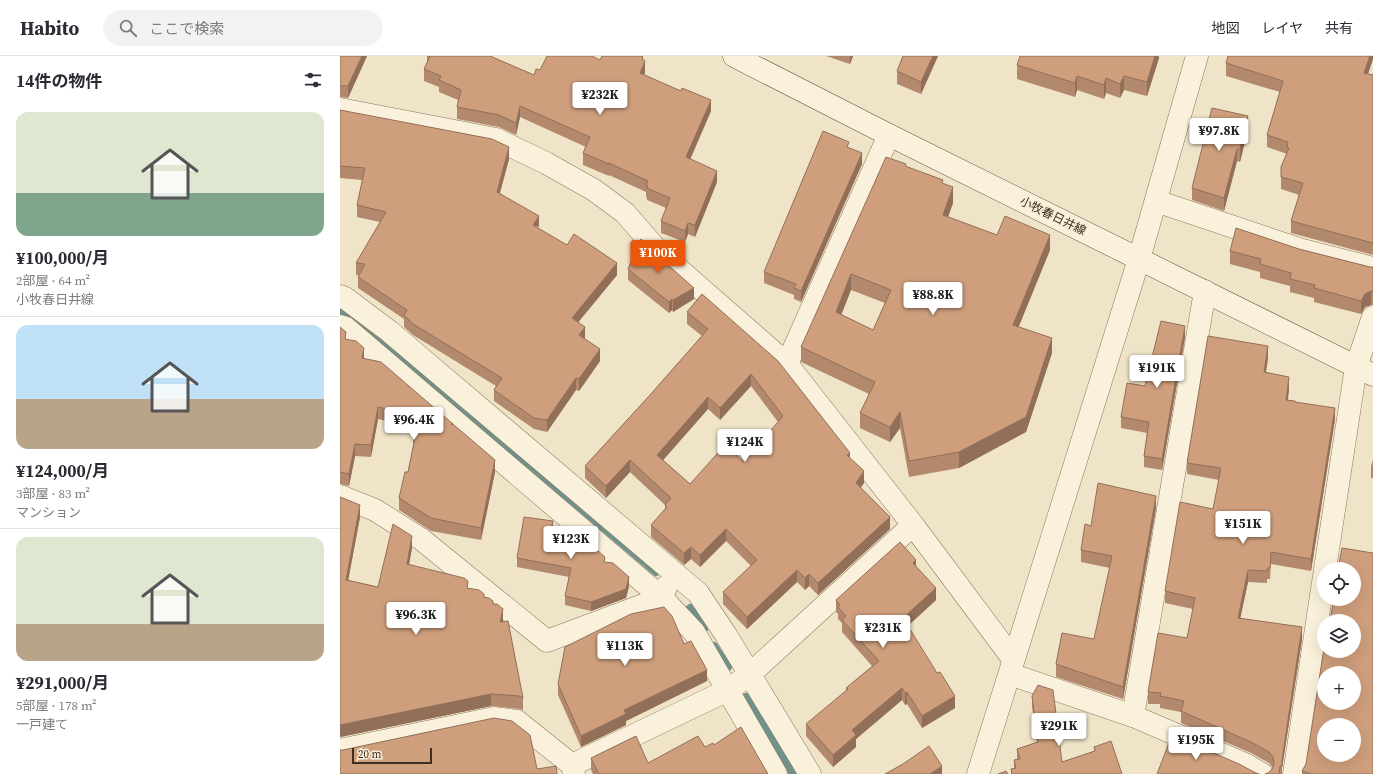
<!DOCTYPE html>
<html lang="ja">
<head>
<meta charset="utf-8">
<style>
  :root { --surface:#fff; --page:#f2f2f3; --text:#2b2b33; --muted:#7c7c81; --line:#e1e1e2; --accent:#ea580c }
  body { margin:0; font-family:"Source Serif 4","Noto Sans JP",serif; background:var(--page); color:var(--text); height:100vh; display:flex; flex-direction:column; font-size:15px; white-space:nowrap }
  * { box-sizing:border-box; margin:0 }
  p { font-size:13px; color:var(--muted) }
  .icon { flex:none; width:22px; height:22px; fill:none; stroke:currentColor; stroke-width:2; stroke-linecap:round; stroke-linejoin:round }
  .map { position:relative; flex:1; overflow:hidden }
  .sheet { display:flex; flex-direction:column; background:var(--surface); width:340px }
  .sheet>* { flex:none }
  .controls { position:absolute; left:977px; top:506px; display:grid; gap:8px }
  .controls a { display:grid; place-items:center; width:44px; height:44px; border-radius:50%; background:var(--surface); box-shadow:0 4px 16px #0002; font-size:20px }
  .scale { position:absolute; left:12px; bottom:10px; width:80px; box-sizing:border-box; padding-left:4px; border:2px solid #3d2e20; border-top:0; font-size:11px; line-height:14px; white-space:nowrap; color:#3d2e20; -webkit-text-stroke:3px #f7eed8; paint-order:stroke }
  .price { position:absolute; translate:-50% -34px; padding:0 9px; border-radius:4px; background:#fff; color:#222; font-size:13px; line-height:26px; filter:drop-shadow(0 1px 2px #0008) }
  .price::after { content:''; position:absolute; left:50%; top:24px; width:12px; height:9px; margin-left:-6px; background:inherit; clip-path:polygon(0 0,100% 0,50% 100%) }
  .price.current { background:var(--accent); color:#fff }
  ul { padding:0; list-style:none }
  li { display:grid; align-content:center; gap:8px; height:212px; padding:0 16px }
  li+li { border-top:1px solid var(--line) }
  li span { display:grid; place-items:center; height:124px; border-radius:12px; color:#555 }
  li>.icon { margin-inline-start:auto }
  span .icon { width:72px; height:72px; fill:#fffc; stroke-width:1 }
  li b { font-size:17px }
  h2 { display:flex; justify-content:space-between; align-items:center; height:48px; padding:0 16px; font-size:17px }
  header { display:flex; align-items:center; gap:24px; box-sizing:border-box; height:56px; padding:0 20px; background:var(--surface); border-bottom:1px solid var(--line) }
  header strong { font-size:19px }
  nav { display:flex; gap:22px; margin-inline-start:auto; font-size:14px }
  .search { width:280px; height:36px; background:var(--page); display:flex; align-items:center; gap:10px; box-sizing:border-box; padding:0 14px; border-radius:22px; color:var(--muted); font-size:15px }
  main { display:flex; flex:1; min-height:0 }
  .map>svg:first-child { display:block }
</style>
</head>
<body>
<header>
<strong>Habito</strong>
<div class="search"><svg class="icon" aria-label="search" viewBox="0 0 24 24"><circle cx="10" cy="10" r="6"/><path d="M15 15l6 6"/></svg>ここで検索</div>
<nav><a>地図</a><a>レイヤ</a><a>共有</a></nav>
</header>
<main>
<section class="sheet">
<h2>14件の物件<svg class="icon" aria-label="filters" viewBox="0 0 24 24"><path d="M4 7h16M4 17h16"/><circle cx="9" cy="7" r="2"/><circle cx="15" cy="17" r="2"/></svg></h2>
<ul>
<li><span style="background:linear-gradient(#dfe7d0 65%,#7fa58c 0)"><svg class="icon" aria-label="home" viewBox="0 0 24 24"><path d="M3 11l9-7 9 7M6 9v11h12V9"/></svg></span><div><b>¥100,000/月</b><p>2部屋 · 64 m²</p><p>小牧春日井線</p></div></li>
<li><span style="background:linear-gradient(#bfe0f5 60%,#b9a48a 0)"><svg class="icon" aria-label="home" viewBox="0 0 24 24"><path d="M3 11l9-7 9 7M6 9v11h12V9"/></svg></span><div><b>¥124,000/月</b><p>3部屋 · 83 m²</p><p>マンション</p></div></li>
<li><span style="background:linear-gradient(#dfe7d0 70%,#b9a48a 0)"><svg class="icon" aria-label="home" viewBox="0 0 24 24"><path d="M3 11l9-7 9 7M6 9v11h12V9"/></svg></span><div><b>¥291,000/月</b><p>5部屋 · 178 m²</p><p>一戸建て</p></div></li>
</ul>
</section>
<div class="map">
<svg width="1033" height="718" viewBox="0 0 1033 718">
  <rect width="100%" height="100%" fill="#f0e4c8"/>
  <g fill="none" stroke-linecap="round" stroke-linejoin="round">
    <!-- stream -->
    <g stroke="#6f938a" stroke-width="8">
      <polyline points="0,255 8,258 69,307 316,516"/>
      <polyline points="350,552 364,573"/>
      <polyline points="374,590 388,611"/>
      <polyline points="406,641 453,718"/>
    </g>
    <!-- minor casing -->
    <g stroke="#8d765c" stroke-width="23">
      <g id="minor">
        <polyline points="0,53 156,83 206,107 254,134 285,157 319,196 447,308 573,469 673,603"/>
        <polyline points="816,145 962,194 1033,212"/>
        <polyline points="0,240 5,242 49,275 358,537 386,579 470,718"/>
        <polyline points="0,270 6,272 322,542 354,576 436,718"/>
        <polyline points="447,308 549,79"/>
        <polyline points="0,440 35,454 81,483 207,585 322,542 326,531"/>
        <polyline points="985,513 1016,311 1033,261"/>
        <polyline points="670,618 793,660 905,708 922,718"/>
        <polyline points="793,660 865,235"/>
        <polyline points="0,694 154,662 177,665 232,709 234,718"/>
        <polyline points="232,709 388,634 409,619 573,469"/>
        <polyline points="954,718 984,520"/>
      </g>
    </g>
    <!-- tertiary casing -->
    <g stroke="#8d765c" stroke-width="23">
      <polyline id="tertiary" points="638,718 799,203 857,0"/>
    </g>
    <!-- secondary casing -->
    <g stroke="#6f573f" stroke-width="23">
      <polyline id="secondary" points="394,0 549,79 1033,319"/>
    </g>
    <!-- minor -->
    <use href="#minor" stroke="#faf1dc" stroke-width="22"/>
    <!-- tertiary -->
    <use href="#tertiary" stroke="#faf1dc" stroke-width="22"/>
    <!-- secondary -->
    <use href="#secondary" stroke="#faf1dc" stroke-width="22"/>
  </g>
  <!-- wall -->
  <g fill="#b2896c" fill-rule="evenodd">
    <polygon points="0,0 27,0 8,42 0,41"/>
    <polygon points="86,0 150,0 194,19 200,14 260,4 303,4 305,16 304,19 371,55 350,103 377,126 355,181 348,178 345,186 321,177 321,165 326,152 307,144 307,142 306,141 306,136 269,119 269,120 243,109 243,97 246,91 180,61 176,79 159,71 117,63 117,51 118,44 99,36 99,31 84,25 84,13 87,8 87,0"/>
    <polygon points="486,0 513,0 510,8"/>
    <polygon points="598,0 581,38 557,28 557,15"/>
    <polygon points="819,0 819,2 807,40 784,34 780,42 766,37 764,43 737,34 735,41 677,23 677,9"/>
    <polygon points="1033,0 1033,3 1028,18 1033,19 1033,199 951,177 951,165 959,139 941,133 941,111 947,98 927,91 927,79 940,36 886,20 886,7"/>
    <polygon points="0,54 169,103 160,137 198,172 277,219 238,266 245,283 260,305 239,335 236,334 207,376 194,373 154,345 154,334 156,330 73,279 64,271 64,263 18,232 18,221 19,219 16,219 16,207 40,166 17,161 17,149 22,124 0,122"/>
    <polygon points="908,73 900,106 897,105 884,155 852,144 852,132"/>
    <polygon points="509,92 522,108 461,246 454,243 454,239 424,227 424,216"/>
    <path d="M566,110L603,128L613,147L608,161L657,179L710,194L678,271L712,297L686,376L619,412L569,421L560,372L550,386L520,372V357L529,338L461,306V291ZM511,234L545,247L533,274L501,259Z"/>
    <polygon points="959,193 1030,211 1033,211 1033,249 1031,249 1025,251 1021,258 974,246 974,242 950,236 950,230 920,222 920,216 890,208 890,195"/>
    <polygon points="288,213 354,243 333,256 332,254 329,257 288,224"/>
    <path d="M362,238L510,402L524,427L521,431L550,473L478,539L469,530L465,534L457,526L407,573L383,548V536L411,510L386,485L360,511L351,503L344,509L311,481V469L325,453V449L290,416L266,442L245,422V410L310,339L362,280L347,268V256ZM411,330L438,366L404,406L350,428L323,404L368,353L380,364Z"/>
    <polygon points="0,271 6,283 24,303 113,368 155,416 141,484 91,475 59,454 59,442 68,416 73,390 73,382 76,372 38,363 31,401 15,400 9,430 0,428"/>
    <polygon points="845,281 822,414 804,411 804,400 807,377 781,372 781,361"/>
    <polygon points="928,302 926,316 949,333 948,344 955,346 995,363 971,515 931,508 930,523 927,523 927,527 908,526 900,562 962,583 942,712 942,718 925,718 928,717 933,712 929,707 911,697 841,667 841,656 820,652 820,648 808,648 808,636 847,582 853,553 825,547 825,535 873,453 879,424 847,418 847,407"/>
    <polygon points="1033,404 1033,422 1031,422 1031,410"/>
    <polygon points="0,441 20,461 8,524 38,531 72,492 69,508 128,532 144,541 153,548 162,566 183,642 183,654 179,653 151,650 0,681"/>
    <polygon points="816,452 783,643 716,621 716,608 754,583 770,512 741,506 741,494 751,470"/>
    <polygon points="213,470 227,482 265,506 289,530 286,542 251,555 225,549 225,540 229,521 177,511 177,502"/>
    <polygon points="576,511 596,544 568,570 615,652 582,672 567,648 565,649 562,644 516,683 516,691 493,711 466,680 466,668 506,635 506,632 532,610 502,576 502,567 498,563 498,558 496,556 496,544"/>
    <polygon points="344,588 367,625 286,665 286,669 241,691 218,639 218,628"/>
    <polygon points="692,640 722,706 754,695 754,691 782,718 671,718 671,713 674,712 674,704 677,704 677,693 697,686 692,651"/>
    <polygon points="374,689 428,718 253,718 251,714 251,702 308,707"/>
    <polygon points="966,708 1033,718 962,718 962,715"/>
  </g>
  <!-- shaded-wall -->
  <g fill="#916f58">
    <polygon points="22,0 27,0 8,42 8,30"/>
    <polygon points="510,0 513,0 510,8"/>
    <polygon points="593,0 598,0 581,38 581,26"/>
    <polygon points="815,0 819,0 819,2 807,40 807,26"/>
    <polygon points="1030,0 1033,0 1033,3 1024,29 1024,17"/>
    <polygon points="303,1 303,9 305,5 305,16 300,28 300,17 302,3"/>
    <polygon points="737,20 737,34 735,41 735,27"/>
    <polygon points="784,20 784,34 780,42 780,28"/>
    <polygon points="766,22 766,37 764,43 764,29"/>
    <polygon points="371,44 371,55 346,113 346,101"/>
    <polygon points="180,50 180,61 176,79 176,67"/>
    <polygon points="908,60 908,73 900,106 900,93"/>
    <polygon points="169,91 169,103 157,147 157,136"/>
    <polygon points="897,93 897,105 884,155 884,142"/>
    <polygon points="522,97 522,108 461,246 461,235"/>
    <polygon points="377,115 377,126 355,181 355,169"/>
    <polygon points="613,131 613,147 603,175 603,159"/>
    <polygon points="199,160 199,171 193,169"/>
    <polygon points="348,167 348,178 345,186 345,175"/>
    <polygon points="710,179 710,194 673,285 673,269"/>
    <polygon points="277,207 277,219 232,274 232,262"/>
    <polygon points="511,218 511,234 496,272 496,256"/>
    <polygon points="354,232 354,243 333,256 333,244"/>
    <polygon points="1031,235 1031,249 1025,251 1021,258 1021,245 1025,238"/>
    <polygon points="332,243 332,254 329,257 329,246"/>
    <polygon points="845,270 845,281 822,414 822,403"/>
    <polygon points="245,271 245,282 239,290 239,279"/>
    <polygon points="712,282 712,297 686,376 619,412 619,396"/>
    <polygon points="928,290 928,302 924,327 924,316"/>
    <polygon points="24,292 24,304 22,302"/>
    <polygon points="260,293 260,305 239,335 239,323"/>
    <polygon points="411,318 411,330 380,364 380,352"/>
    <polygon points="949,321 949,333 946,356 946,344"/>
    <polygon points="236,322 236,334 207,376 207,364"/>
    <polygon points="368,341 368,353 317,411 317,399"/>
    <polygon points="38,351 38,363 31,401 31,389"/>
    <polygon points="995,352 995,363 971,515 971,503"/>
    <polygon points="560,356 560,372 550,386 550,371"/>
    <polygon points="15,388 15,400 9,430 9,418"/>
    <polygon points="510,397 510,409 507,399"/>
    <polygon points="155,404 155,416 141,484 141,472"/>
    <polygon points="290,404 290,416 266,442 266,430"/>
    <polygon points="524,415 524,427 516,438 516,427"/>
    <polygon points="816,440 816,452 783,643 783,631"/>
    <polygon points="20,449 20,461 6,536 6,524"/>
    <polygon points="550,461 550,473 478,539 478,527"/>
    <polygon points="227,473 227,482 225,491 225,482"/>
    <polygon points="386,473 386,485 360,511 360,499"/>
    <polygon points="72,480 72,492 67,520 67,508"/>
    <polygon points="351,491 351,503 344,509 344,497"/>
    <polygon points="576,504 576,516 573,507"/>
    <polygon points="457,514 457,526 407,573 407,561"/>
    <polygon points="908,514 908,526 898,573 898,562"/>
    <polygon points="469,518 469,530 465,534 465,522"/>
    <polygon points="289,521 289,530 286,542 251,555 251,546"/>
    <polygon points="596,532 596,544 563,574 563,562"/>
    <polygon points="163,553 163,565 160,578 160,566"/>
    <polygon points="962,571 962,583 942,712 942,704"/>
    <polygon points="367,614 367,625 286,665 286,669 241,691 241,680 284,654"/>
    <polygon points="562,632 562,644 516,683 516,691 493,711 493,699 512,674"/>
    <polygon points="567,636 567,648 565,649 565,637"/>
    <polygon points="151,638 151,650 0,681 0,669"/>
    <polygon points="615,640 615,652 582,672 582,660"/>
    <polygon points="602,710 602,718 590,718"/>
  </g>
  <!-- building -->
  <g fill="#cf9f7d" stroke="#916f58" fill-rule="evenodd">
    <polygon points="0,0 22,0 8,30 0,30"/>
    <polygon points="89,0 150,0 194,19 196,13 200,14 207,0 252,0 260,4 262,0 301,0 303,1 302,3 305,5 300,17 341,35 342,32 371,44 346,101 377,115 355,169 348,167 345,175 321,165 330,142 307,132 308,130 306,129 308,125 269,107 269,108 243,97 250,81 180,50 176,67 159,59 117,51 121,34 99,24 101,20 84,13 90,0"/>
    <polygon points="563,0 593,0 581,26 557,15"/>
    <polygon points="680,0 815,0 807,26 784,20 780,28 766,22 764,29 737,20 735,27 677,9"/>
    <polygon points="888,0 1030,0 1024,17 1033,19 1033,187 951,165 963,127 941,121 941,111 949,92 947,91 948,86 927,79 943,25 886,7"/>
    <polygon points="872,52 908,60 900,93 897,93 884,142 852,132"/>
    <polygon points="0,54 152,83 169,91 157,136 199,160 193,169 227,189 234,178 277,207 232,262 245,271 239,279 260,293 239,323 236,322 207,364 194,362 154,334 162,322 73,268 64,259 67,254 18,221 25,208 16,207 46,156 17,149 25,112 0,110"/>
    <polygon points="483,75 509,86 507,91 522,97 461,235 454,232 456,228 424,216"/>
    <path d="M546,101L566,108L565,110L603,124L602,127L613,131L603,159L657,179L665,160L710,179L673,269L712,282L686,361L619,396L569,405L560,356L550,371L520,357L535,326L461,291ZM511,218L551,234L533,274L496,256Z"/>
    <polygon points="896,172 959,193 1030,211 1033,211 1033,236 1031,235 1025,238 1021,245 974,232 975,229 950,223 951,217 920,208 921,203 890,195"/>
    <polygon points="301,183 311,194 354,232 333,244 332,243 329,246 288,213"/>
    <path d="M362,238L438,305L510,397L507,399L524,415L516,427L550,461L478,527L469,518L465,522L457,514L407,561L383,536L417,504L386,473L360,499L351,491L344,497L311,469L327,451L325,449L331,442L290,404L266,430L245,410L310,339L368,273L347,256ZM411,318L443,360L404,406L385,389L350,428L317,399L368,341L380,352Z"/>
    <polygon points="821,265 845,270 822,403 804,400 809,366 781,361 787,327 805,330"/>
    <polygon points="0,271 6,276 5,283 16,285 24,292 22,302 41,306 113,368 111,368 114,369 155,404 141,472 91,462 59,442 65,416 68,416 75,382 73,382 79,360 38,351 31,389 15,388 9,418 0,416"/>
    <polygon points="868,280 928,290 924,316 949,321 946,344 955,345 955,346 995,352 971,503 931,496 930,512 927,512 927,515 908,514 898,562 962,571 942,704 942,710 940,710 939,718 925,718 928,717 933,712 934,707 933,701 929,696 911,686 841,655 844,645 820,640 821,637 808,636 818,577 847,582 855,542 825,535 840,446 873,453 881,412 847,407"/>
    <polygon points="758,427 816,440 783,631 716,608 722,577 754,583 772,500 741,494 745,468 751,470"/>
    <polygon points="0,441 20,449 6,524 38,531 53,468 72,480 67,508 124,522 128,525 127,532 139,534 144,538 144,541 149,542 153,545 153,548 157,548 163,553 160,566 168,565 183,642 179,640 151,638 0,669"/>
    <polygon points="184,461 213,465 212,470 227,473 225,482 250,488 265,501 264,506 273,507 289,521 286,533 251,546 225,540 231,512 177,502"/>
    <polygon points="560,486 576,504 573,507 596,532 563,562 597,617 600,616 615,640 582,660 567,636 565,637 562,632 512,674 516,679 493,699 466,668 508,633 506,632 539,605 502,564 506,560 498,551 500,549 496,544"/>
    <path d="M1002,492L1033,497V718H972L962,715L966,708L984,592V595H1014V565H990L994,543H1014V513H998ZM984,617H1014V647H984ZM984,669H1014V699H984Z"/>
    <polygon points="324,551 332,560 344,588 351,585 367,614 284,654 286,658 241,680 218,628 225,591 291,558"/>
    <polygon points="698,629 713,634 722,706 755,695 754,691 771,685 782,718 672,718 671,713 676,712 674,704 680,703 677,693 698,686 692,640"/>
    <polygon points="154,662 172,665 190,679 197,713 216,710 217,718 0,718 0,694 3,694"/>
    <polygon points="401,671 428,718 259,718 251,702 296,680 308,707 358,680 365,691 373,687 374,689"/>
    <polygon points="832,679 899,708 916,717 919,718 817,718"/>
    <polygon points="589,690 602,710 590,718 545,718 563,708"/>
    <polygon points="666,715 668,718 658,718"/>
  </g>
  <g text-anchor="middle" stroke-width="3" stroke-linejoin="round" paint-order="stroke">
    <!-- street labels -->
    <g font-size="12" fill="#3d2e20" stroke="#f7eed8">
      <text transform="translate(713 160) rotate(26)" y="4">小牧春日井線</text>
    </g>
  </g>
</svg>
<div class="controls">
<a><svg class="icon" aria-label="locate" viewBox="0 0 24 24"><circle cx="12" cy="12" r="6"/><path d="M12 2v4M12 18v4M2 12h4M18 12h4"/></svg></a>
<a><svg class="icon" aria-label="layers" viewBox="0 0 24 24"><path d="M12 4l9 5-9 5-9-5zM3 14l9 5 9-5"/></svg></a>
<a>+</a>
<a>−</a>
</div>
<div class="scale">20 m</div>
<b class="price" style="left:260px;top:60px">¥232K</b>
<b class="price" style="left:879px;top:96px">¥97.8K</b>
<b class="price current" style="left:318px;top:218px">¥100K</b>
<b class="price" style="left:593px;top:260px">¥88.8K</b>
<b class="price" style="left:817px;top:333px">¥191K</b>
<b class="price" style="left:74px;top:385px">¥96.4K</b>
<b class="price" style="left:405px;top:407px">¥124K</b>
<b class="price" style="left:903px;top:489px">¥151K</b>
<b class="price" style="left:231px;top:504px">¥123K</b>
<b class="price" style="left:76px;top:580px">¥96.3K</b>
<b class="price" style="left:543px;top:593px">¥231K</b>
<b class="price" style="left:285px;top:611px">¥113K</b>
<b class="price" style="left:719px;top:691px">¥291K</b>
<b class="price" style="left:856px;top:705px">¥195K</b>
</div>
</main>
</body>
</html>
